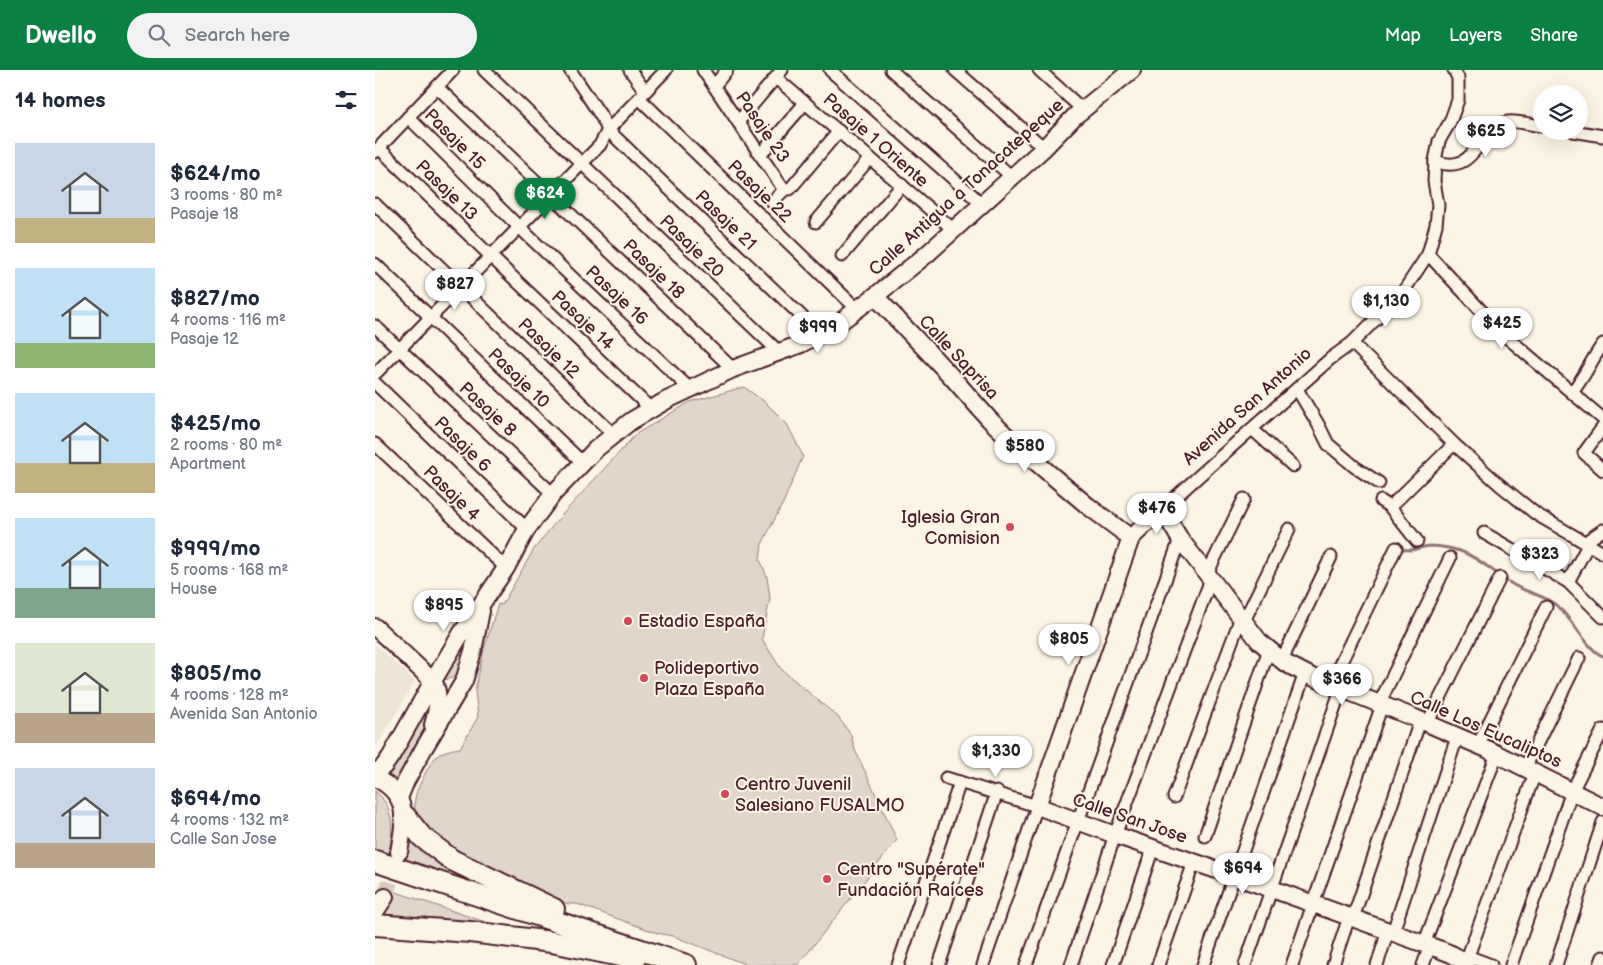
<!DOCTYPE html>
<html lang="en">
<head>
<meta charset="utf-8">
<style>
  :root { --surface:#fff; --page:#f2f2f3; --text:#1f2937; --muted:#747a83; --accent:#0b8043 }
  body { margin:0; font-family:"Balsamiq Sans",sans-serif; background:var(--page); color:var(--text); height:100vh; display:flex; flex-direction:column; font-size:19px; white-space:nowrap }
  * { box-sizing:border-box; margin:0 }
  p { font-size:16px; color:var(--muted) }
  .icon { flex:none; width:28px; height:28px; fill:none; stroke:currentColor; stroke-width:2; stroke-linecap:round; stroke-linejoin:round }
  .map { position:relative; flex:1; overflow:hidden }
  .panel { display:flex; flex-direction:column; background:var(--surface); width:375px }
  .panel>* { flex:none }
  .fabs { position:absolute; left:1158px; top:15px; display:grid; gap:10px }
  .fabs a { display:grid; place-items:center; width:55px; height:55px; border-radius:50%; background:var(--surface); box-shadow:0 5px 20px #0002; font-size:25px }
  .price { position:absolute; translate:-50% -42px; padding:0 11px; border-radius:18px; background:#fff; color:#222; font-size:16px; line-height:32px; filter:drop-shadow(0 1px 2px #0008) }
  .price::after { content:''; position:absolute; left:50%; top:30px; width:15px; height:11px; margin-left:-8px; background:inherit; clip-path:polygon(0 0,100% 0,50% 100%) }
  .price.selected { background:var(--accent); color:#fff }
  ul { padding:0; list-style:none }
  li { display:flex; align-items:center; gap:15px; height:125px; padding:0 15px }
  li span { display:grid; place-items:center; flex:none; width:140px; height:100px; border-radius:0px; color:#555 }
  li>.icon { margin-inline-start:auto }
  span .icon { width:60px; height:60px; fill:#fffc; stroke-width:1 }
  li b { font-size:21px }
  h2 { display:flex; justify-content:space-between; align-items:center; height:60px; padding:0 15px; font-size:21px }
  header { display:flex; align-items:center; gap:30px; box-sizing:border-box; height:70px; padding:0 25px; background:var(--accent); color:#fff }
  header strong { font-size:24px }
  nav { display:flex; gap:28px; margin-inline-start:auto; font-size:18px }
  .search { width:350px; height:45px; background:var(--page); display:flex; align-items:center; gap:12px; box-sizing:border-box; padding:0 18px; border-radius:28px; color:var(--muted); font-size:19px }
  main { display:flex; flex:1; min-height:0 }
  .map>svg:first-child { display:block }
</style>
</head>
<body>
<header>
<strong>Dwello</strong>
<div class="search"><svg class="icon" aria-label="search" viewBox="0 0 24 24"><circle cx="10" cy="10" r="6"/><path d="M15 15l6 6"/></svg>Search here</div>
<nav><a>Map</a><a>Layers</a><a>Share</a></nav>
</header>
<main>
<section class="panel">
<h2>14 homes<svg class="icon" aria-label="filters" viewBox="0 0 24 24"><path d="M4 7h16M4 17h16"/><circle cx="9" cy="7" r="2"/><circle cx="15" cy="17" r="2"/></svg></h2>
<ul>
<li><span style="background:linear-gradient(#c9d6e8 75%,#c2b280 0)"><svg class="icon" aria-label="home" viewBox="0 0 24 24"><path d="M3 11l9-7 9 7M6 9v11h12V9"/></svg></span><div><b>$624/mo</b><p>3 rooms · 80 m²</p><p>Pasaje 18</p></div></li>
<li><span style="background:linear-gradient(#bfe0f5 75%,#8fb573 0)"><svg class="icon" aria-label="home" viewBox="0 0 24 24"><path d="M3 11l9-7 9 7M6 9v11h12V9"/></svg></span><div><b>$827/mo</b><p>4 rooms · 116 m²</p><p>Pasaje 12</p></div></li>
<li><span style="background:linear-gradient(#bfe0f5 70%,#c2b280 0)"><svg class="icon" aria-label="home" viewBox="0 0 24 24"><path d="M3 11l9-7 9 7M6 9v11h12V9"/></svg></span><div><b>$425/mo</b><p>2 rooms · 80 m²</p><p>Apartment</p></div></li>
<li><span style="background:linear-gradient(#bfe0f5 70%,#7fa58c 0)"><svg class="icon" aria-label="home" viewBox="0 0 24 24"><path d="M3 11l9-7 9 7M6 9v11h12V9"/></svg></span><div><b>$999/mo</b><p>5 rooms · 168 m²</p><p>House</p></div></li>
<li><span style="background:linear-gradient(#dfe7d0 70%,#b9a48a 0)"><svg class="icon" aria-label="home" viewBox="0 0 24 24"><path d="M3 11l9-7 9 7M6 9v11h12V9"/></svg></span><div><b>$805/mo</b><p>4 rooms · 128 m²</p><p>Avenida San Antonio</p></div></li>
<li><span style="background:linear-gradient(#c9d6e8 75%,#b9a48a 0)"><svg class="icon" aria-label="home" viewBox="0 0 24 24"><path d="M3 11l9-7 9 7M6 9v11h12V9"/></svg></span><div><b>$694/mo</b><p>4 rooms · 132 m²</p><p>Calle San Jose</p></div></li>
</ul>
</section>
<div class="map">
<svg width="1228" height="895" viewBox="0 0 1228 895">
  <rect width="100%" height="100%" fill="#fcf5e5"/>
  <filter id="ink" filterUnits="userSpaceOnUse"><feTurbulence type="fractalNoise" baseFrequency=".02" numOctaves="2"/><feDisplacementMap in="SourceGraphic" scale="10" xChannelSelector="R" yChannelSelector="G"/><feConvolveMatrix kernelMatrix="1 2 1 2 8 2 1 2 1" color-interpolation-filters="sRGB"/></filter>
  <g filter="url(#ink)">
    <!-- built -->
    <polygon fill="#eee5d7" points="0,574 40,611 0,679"/>
    <!-- green -->
    <g fill="#e2d5ca" stroke="#967a7a">
      <path d="M369,317L390,332L412,354L428,386L409,431L387,474L385,489L392,507L395,528L387,569L406,599L463,647L476,665L480,680L522,770L423,895H372L298,866L282,863L202,834H193C159,819 52,777 41,743C37,731 42,720 47,710C57,690 60,681 85,678L103,647L100,621L109,579L123,534L127,535L159,479L185,447L261,364L315,332Z"/>
      <polygon points="88,573 91,577 85,603 77,608 67,610"/>
      <polygon points="55,631 55,646 21,719 9,705"/>
      <path d="M0,721C21,738 18,762 13,786L0,782Z"/>
      <polygon points="33,760 170,840 27,795 31,778"/>
      <path d="M18,821L152,866L1,849C9,841 19,834 18,821Z"/>
    </g>
    <g fill="none" stroke-linecap="round" stroke-linejoin="round">
      <!-- stream -->
      <path stroke="#917474" stroke-width="3" d="M1025,478C1035,483 1044,477 1054,476C1065,476 1075,478 1085,481C1105,488 1119,503 1137,514C1148,521 1163,524 1175,531C1194,541 1212,581 1228,586"/>
      <!-- secondary-tunnel -->
      <polyline stroke="#d8cac0" stroke-width="16" stroke-dasharray="16 8" stroke-linecap="butt" points="10,827 23,786"/>
      <!-- street casing -->
      <g stroke="#4a1f2b" stroke-width="15">
        <g id="street">
          <polyline points="109,0 404,282"/>
          <polyline points="255,0 270,21"/>
          <polyline points="291,0 233,60 446,265"/>
          <polyline points="328,0 409,120 397,132"/>
          <polyline points="455,0 607,134"/>
          <polyline points="516,0 637,107"/>
          <polyline points="580,0 669,78"/>
          <polyline points="664,0 707,39"/>
          <polyline points="401,8 579,160"/>
          <polyline points="339,16 352,0"/>
          <polyline points="62,17 358,299"/>
          <polyline points="264,28 482,239"/>
          <polyline points="33,47 144,157 315,319"/>
          <polyline points="363,52 407,0"/>
          <polyline points="1198,61 1228,66"/>
          <polyline points="4,78 129,199 276,339"/>
          <polyline points="0,82 78,0"/>
          <polyline points="385,85 430,33"/>
          <path d="M1060,91C1103,107 1101,58 1132,52C1140,50 1157,55 1166,56"/>
          <polyline points="415,119 464,61"/>
          <polyline points="0,134 238,364"/>
          <polyline points="441,152 495,88"/>
          <polyline points="1053,184 1127,263 1228,349"/>
          <polyline points="467,186 527,115"/>
          <polyline points="0,194 208,393"/>
          <polyline points="0,256 178,424"/>
          <polyline points="977,273 1079,374 1125,415 1161,444 1228,483"/>
          <polyline points="0,304 225,75 233,60 226,46 195,0"/>
          <polyline points="0,313 152,459"/>
          <polyline points="922,319 943,354 953,374 980,397 1004,413"/>
          <path d="M1197,322C1210,307 1216,290 1228,274"/>
          <polyline points="1228,357 1209,383 1228,400"/>
          <polyline points="877,359 918,396"/>
          <polyline points="0,374 131,498"/>
          <polyline points="1006,431 1015,437 1042,471"/>
          <polyline points="1015,437 1079,374"/>
          <polyline points="787,439 955,289 977,273 1019,231 1030,219 1053,184 1061,155 1063,135 1059,111 1060,91 1064,71 1075,52 1083,30 1083,8 1079,0"/>
          <polyline points="1109,463 1193,512 1228,547"/>
          <polyline points="1209,473 1228,460"/>
          <polyline points="832,504 869,429"/>
          <polyline points="1193,512 1213,475"/>
          <polyline points="869,551 914,459"/>
          <polyline points="907,590 956,487"/>
          <polyline points="955,615 1021,478"/>
          <polyline points="1004,634 1075,488"/>
          <polyline points="1052,654 1125,508"/>
          <polyline points="1103,675 1171,537"/>
          <polyline points="1150,698 1204,588"/>
          <polyline points="571,708 662,736 608,895"/>
          <polyline points="799,727 866,547"/>
          <polyline points="830,766 894,579"/>
          <polyline points="978,848 1045,651"/>
          <polyline points="1018,862 1082,667"/>
          <polyline points="1049,874 1122,684"/>
          <polyline points="1092,886 1116,895"/>
          <polyline points="1090,894 1160,703"/>
          <polyline points="523,895 585,712"/>
          <polyline points="564,895 622,722"/>
          <polyline points="651,895 805,469"/>
          <polyline points="696,895 740,765 836,509"/>
          <polyline points="738,895 778,778"/>
          <polyline points="783,895 819,792"/>
          <polyline points="828,895 930,603"/>
          <polyline points="870,895 966,619"/>
          <polyline points="917,895 1007,635"/>
          <polyline points="958,895 974,847"/>
          <polyline points="1002,895 1013,861"/>
          <polyline points="1048,895 1055,876"/>
          <polyline points="1136,895 1197,721 1228,660"/>
          <polyline points="1181,895 1228,752"/>
          <polyline points="1225,895 1228,887"/>
        </g>
      </g>
      <!-- secondary casing -->
      <g stroke="#4a1f2b" stroke-width="20">
        <g id="secondary">
          <polyline points="500,226 575,305 614,349 643,377 713,436 756,468"/>
          <path d="M0,557L58,611C66,624 62,641 58,655"/>
          <polyline points="0,703 9,696 16,686 58,611 86,564 131,498 152,459 178,424 221,379 256,351 292,330 358,299 426,274 461,255 500,226 551,185 669,78 700,46 757,0"/>
          <path d="M0,708C35,724 30,750 24,782"/>
          <polyline points="24,728 31,711 49,678 89,611 98,581 106,541"/>
          <polyline points="0,842 10,827"/>
          <path d="M1091,895C1082,884 1068,881 1055,876L897,819L740,765L662,736L756,468L787,439L805,469L884,571L910,593L937,607L1040,648L1112,679L1228,737"/>
        </g>
      </g>
      <!-- highway casing -->
      <g stroke="#4a1f2b" stroke-width="24">
        <g id="highway">
          <polyline points="30,746 47,767 77,790 179,839"/>
          <polyline points="0,791 311,895"/>
          <polyline points="0,855 95,862 177,872 260,889"/>
        </g>
      </g>
      <!-- street -->
      <use href="#street" stroke="#fcf5e5" stroke-width="11"/>
      <!-- secondary -->
      <use href="#secondary" stroke="#fcf5e5" stroke-width="16"/>
      <!-- highway -->
      <use href="#highway" stroke="#fcf5e5" stroke-width="20"/>
    </g>
  </g>
  <!-- markers -->
  <g fill="#d1495b" stroke="#fcf5e5" stroke-width="2">
    <circle cx="635" cy="457" r="5"/>
    <circle cx="253" cy="551" r="5"/>
    <circle cx="269" cy="608" r="5"/>
    <circle cx="350" cy="724" r="5"/>
    <circle cx="452" cy="809" r="5"/>
  </g>
  <g text-anchor="middle" stroke-width="4" stroke-linejoin="round" paint-order="stroke">
    <!-- street labels -->
    <g font-size="18" fill="#4a1f2b" stroke="#fcf5e5">
      <text transform="translate(388 57) rotate(56)" y="6">Pasaje 23</text>
      <text transform="translate(80 69) rotate(45)" y="6">Pasaje 15</text>
      <text transform="translate(501 70) rotate(41)" y="6">Pasaje 1 Oriente</text>
      <text transform="translate(591 117) rotate(-42)" y="6">Calle Antigua a Tonacatepeque</text>
      <text transform="translate(72 120) rotate(44)" y="6">Pasaje 13</text>
      <text transform="translate(385 121) rotate(44)" y="6">Pasaje 22</text>
      <text transform="translate(351 150) rotate(44)" y="6">Pasaje 21</text>
      <text transform="translate(317 176) rotate(44)" y="6">Pasaje 20</text>
      <text transform="translate(279 199) rotate(44)" y="6">Pasaje 18</text>
      <text transform="translate(242 225) rotate(43)" y="6">Pasaje 16</text>
      <text transform="translate(208 250) rotate(43)" y="6">Pasaje 14</text>
      <text transform="translate(174 278) rotate(44)" y="6">Pasaje 12</text>
      <text transform="translate(584 287) rotate(47)" y="6">Calle Saprisa</text>
      <text transform="translate(144 308) rotate(44)" y="6">Pasaje 10</text>
      <text transform="translate(872 336) rotate(-42)" y="6">Avenida San Antonio</text>
      <text transform="translate(113 339) rotate(43)" y="6">Pasaje 8</text>
      <text transform="translate(88 374) rotate(44)" y="6">Pasaje 6</text>
      <text transform="translate(77 423) rotate(44)" y="6">Pasaje 4</text>
      <text transform="translate(1111 659) rotate(24)" y="6">Calle Los Eucaliptos</text>
      <text transform="translate(755 748) rotate(19)" y="6">Calle San Jose</text>
    </g>
    <!-- poi labels -->
    <g font-size="18" fill="#4a1f2b" stroke="#fcf5e5" text-anchor="start">
      <text x="625" y="453" text-anchor="end">Iglesia Gran<tspan x="625" dy="21">Comision</tspan></text>
      <text x="263" y="557">Estadio España</text>
      <text x="279" y="604">Polideportivo<tspan x="279" dy="21">Plaza España</tspan></text>
      <text x="360" y="720">Centro Juvenil<tspan x="360" dy="21">Salesiano FUSALMO</tspan></text>
      <text x="462" y="805">Centro "Supérate"<tspan x="462" dy="21">Fundación Raíces</tspan></text>
    </g>
  </g>
</svg>
<div class="fabs">
<a><svg class="icon" aria-label="layers" viewBox="0 0 24 24"><path d="M12 4l9 5-9 5-9-5zM3 14l9 5 9-5"/></svg></a>
</div>
<b class="price" style="left:1111px;top:88px">$625</b>
<b class="price selected" style="left:170px;top:150px">$624</b>
<b class="price" style="left:80px;top:241px">$827</b>
<b class="price" style="left:1011px;top:258px">$1,130</b>
<b class="price" style="left:1127px;top:280px">$425</b>
<b class="price" style="left:443px;top:284px">$999</b>
<b class="price" style="left:650px;top:403px">$580</b>
<b class="price" style="left:782px;top:465px">$476</b>
<b class="price" style="left:1165px;top:511px">$323</b>
<b class="price" style="left:69px;top:562px">$895</b>
<b class="price" style="left:694px;top:596px">$805</b>
<b class="price" style="left:967px;top:636px">$366</b>
<b class="price" style="left:621px;top:708px">$1,330</b>
<b class="price" style="left:868px;top:825px">$694</b>
</div>
</main>
</body>
</html>
